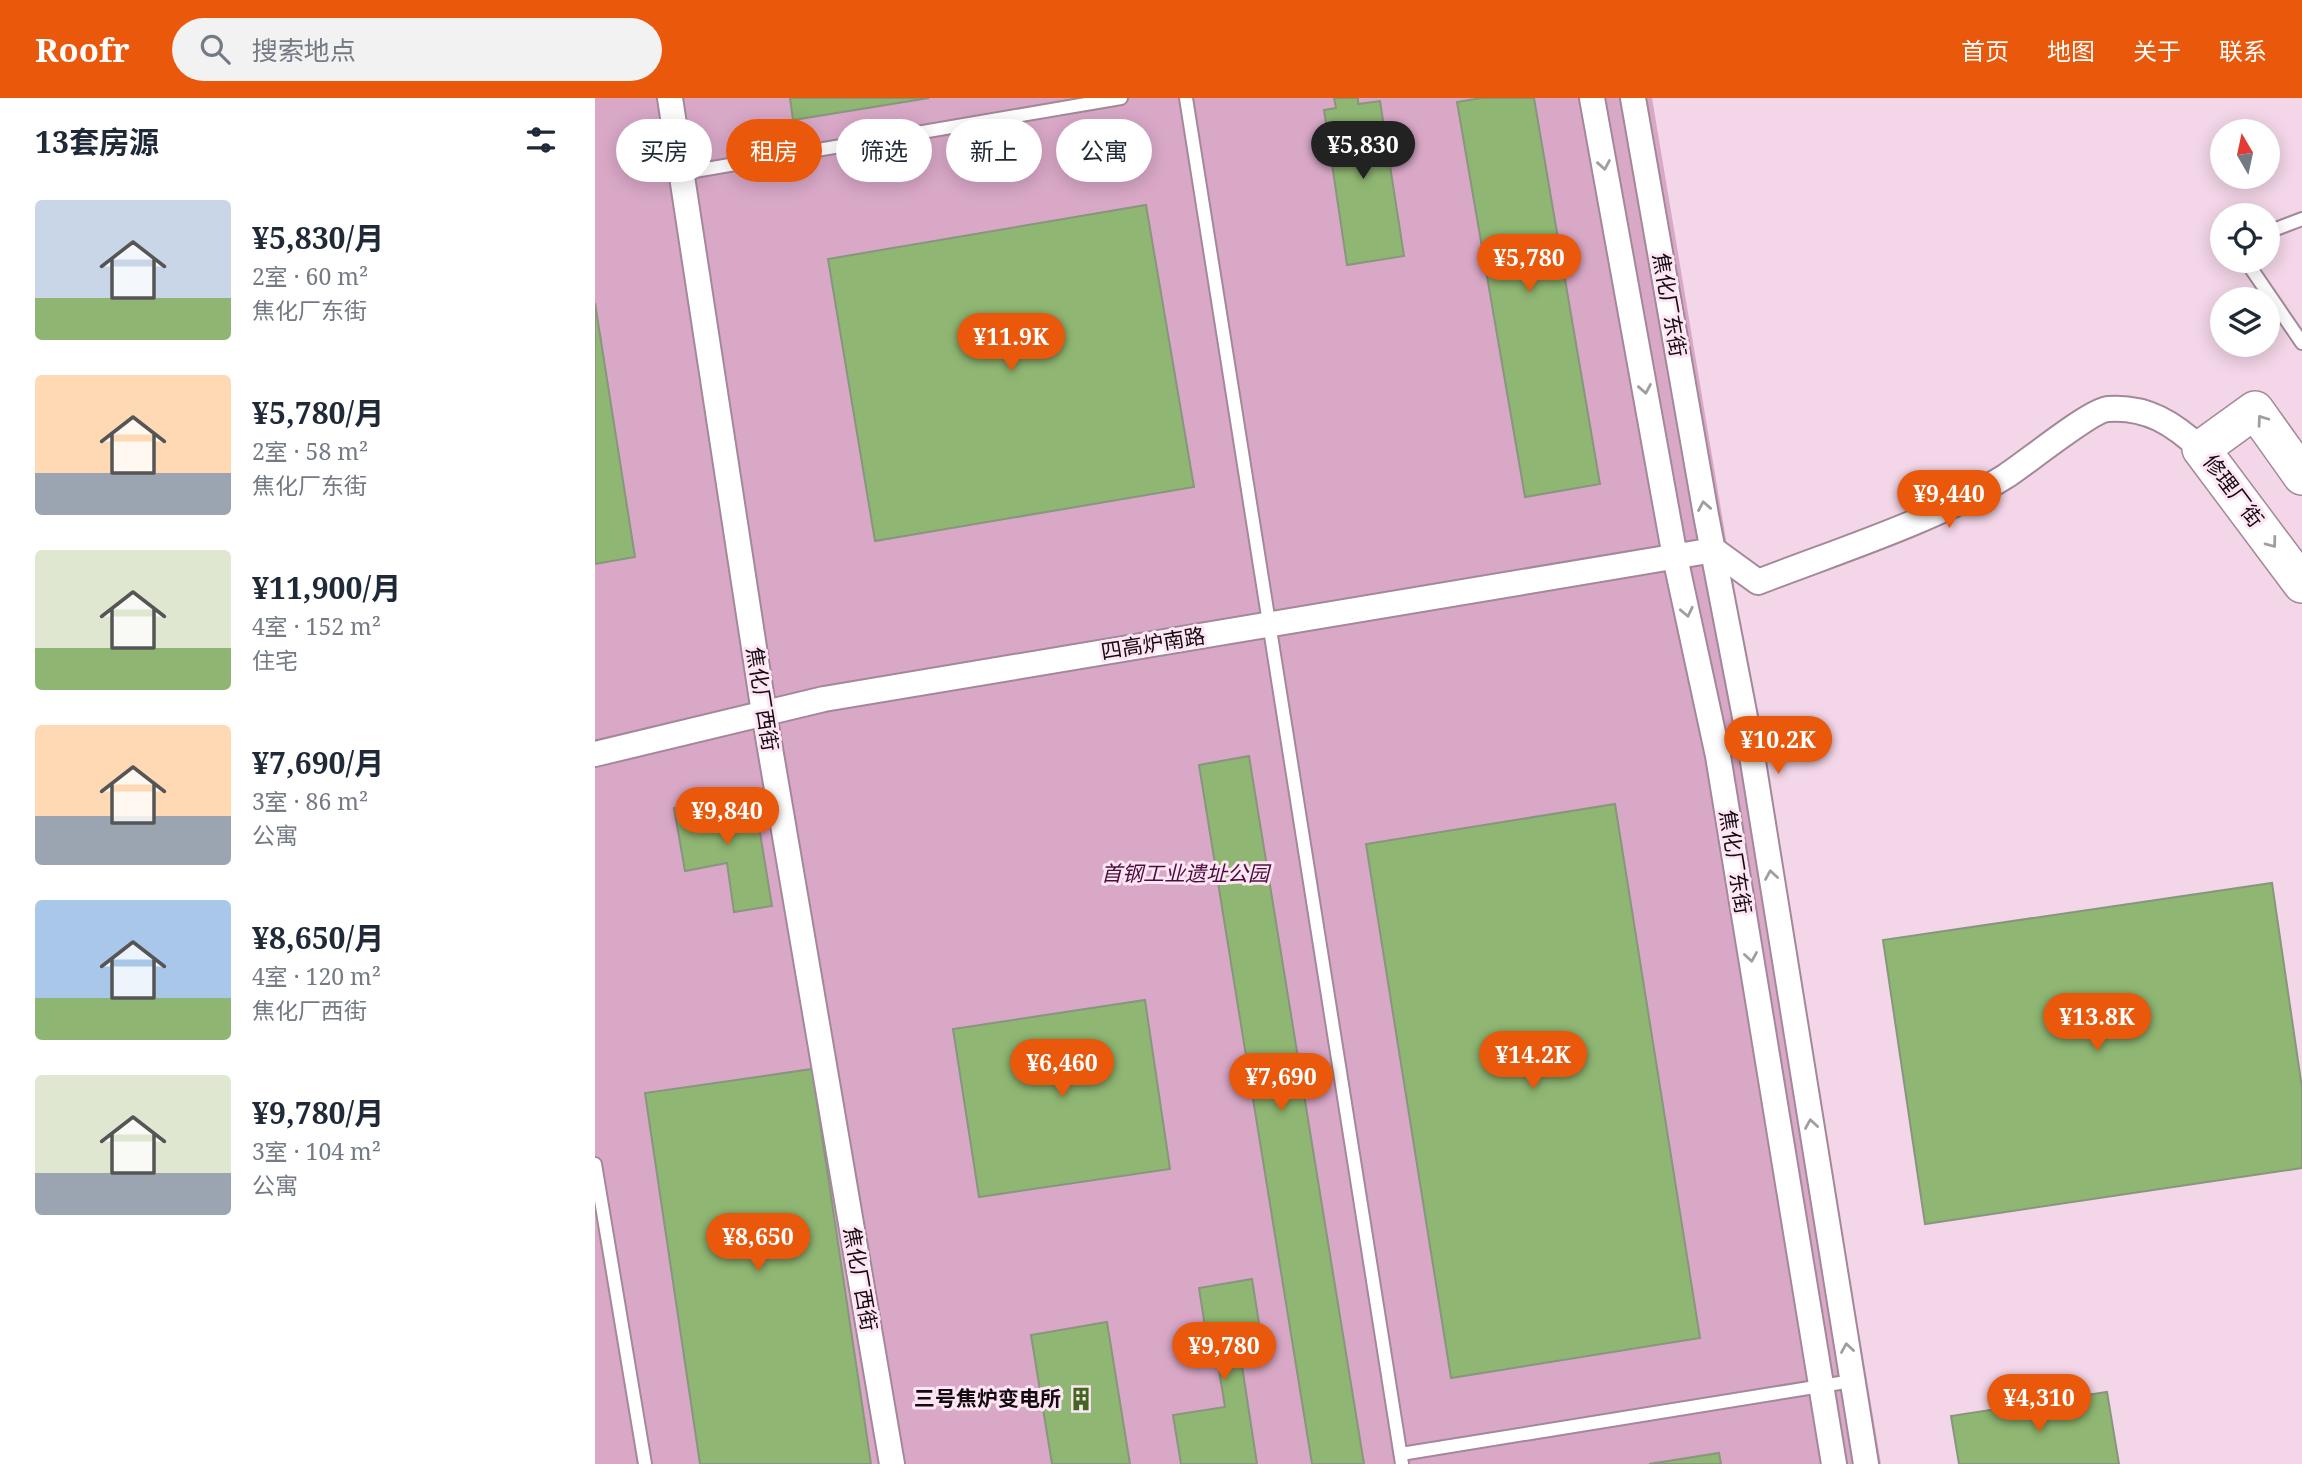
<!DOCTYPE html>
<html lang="zh">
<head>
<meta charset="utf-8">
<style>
  :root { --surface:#fff; --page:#f2f2f3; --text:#1f2937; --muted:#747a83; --accent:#ea580c }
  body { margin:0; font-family:"Noto Serif","Noto Sans SC",serif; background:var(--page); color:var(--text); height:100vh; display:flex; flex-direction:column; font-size:26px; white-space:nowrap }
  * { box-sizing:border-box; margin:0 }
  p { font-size:23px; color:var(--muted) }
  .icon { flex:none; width:38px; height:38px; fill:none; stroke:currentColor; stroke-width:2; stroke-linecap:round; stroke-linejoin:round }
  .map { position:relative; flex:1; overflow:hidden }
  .sheet { display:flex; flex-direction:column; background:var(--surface); width:595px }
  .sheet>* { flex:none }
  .top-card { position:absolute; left:21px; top:21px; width:665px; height:63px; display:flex; gap:14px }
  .needle { width:46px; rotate:351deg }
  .controls { position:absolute; left:1615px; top:21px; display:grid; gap:14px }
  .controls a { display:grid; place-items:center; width:70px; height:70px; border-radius:50%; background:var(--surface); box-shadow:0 4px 18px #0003; font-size:35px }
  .price { position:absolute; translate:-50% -60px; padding:0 16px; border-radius:24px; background:var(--accent); color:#fff; font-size:23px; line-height:46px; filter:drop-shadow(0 2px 4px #0008) }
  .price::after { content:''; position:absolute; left:50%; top:42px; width:21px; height:16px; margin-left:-10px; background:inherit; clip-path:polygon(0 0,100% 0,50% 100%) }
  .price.current { background:#222; color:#fff }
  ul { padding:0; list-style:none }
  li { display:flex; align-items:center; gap:21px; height:175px; padding:0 35px }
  li span { display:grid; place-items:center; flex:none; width:196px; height:140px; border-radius:7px; color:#555 }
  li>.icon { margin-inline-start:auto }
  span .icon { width:84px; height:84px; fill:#fffc; stroke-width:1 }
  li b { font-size:30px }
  h2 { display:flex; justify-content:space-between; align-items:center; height:84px; padding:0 35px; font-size:30px }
  .tag { padding:0 24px; border-radius:32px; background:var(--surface); box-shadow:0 4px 18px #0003; font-size:24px; line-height:63px }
  .tag.current { background:var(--accent); color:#fff }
  header { display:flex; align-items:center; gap:42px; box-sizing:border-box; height:98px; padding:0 35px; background:var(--accent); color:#fff }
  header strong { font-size:33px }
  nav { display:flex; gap:38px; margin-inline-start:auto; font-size:24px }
  .search { width:490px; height:63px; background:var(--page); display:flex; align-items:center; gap:18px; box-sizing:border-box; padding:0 24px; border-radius:38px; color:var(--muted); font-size:26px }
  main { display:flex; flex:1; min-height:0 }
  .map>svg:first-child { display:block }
</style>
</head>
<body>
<header>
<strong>Roofr</strong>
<div class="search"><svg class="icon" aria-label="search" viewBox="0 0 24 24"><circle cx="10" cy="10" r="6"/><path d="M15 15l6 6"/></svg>搜索地点</div>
<nav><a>首页</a><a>地图</a><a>关于</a><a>联系</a></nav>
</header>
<main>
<section class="sheet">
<h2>13套房源<svg class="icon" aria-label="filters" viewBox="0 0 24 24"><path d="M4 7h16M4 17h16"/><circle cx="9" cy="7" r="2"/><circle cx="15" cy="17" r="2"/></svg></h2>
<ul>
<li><span style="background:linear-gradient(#c9d6e8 70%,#8fb573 0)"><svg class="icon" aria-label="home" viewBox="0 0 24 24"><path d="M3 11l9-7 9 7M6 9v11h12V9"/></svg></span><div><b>¥5,830/月</b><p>2室 · 60 m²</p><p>焦化厂东街</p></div></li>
<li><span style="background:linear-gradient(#ffd9b3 70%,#9aa5b1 0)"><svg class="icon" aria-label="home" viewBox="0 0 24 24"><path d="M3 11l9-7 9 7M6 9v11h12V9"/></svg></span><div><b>¥5,780/月</b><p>2室 · 58 m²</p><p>焦化厂东街</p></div></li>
<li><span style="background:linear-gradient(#dfe7d0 70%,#8fb573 0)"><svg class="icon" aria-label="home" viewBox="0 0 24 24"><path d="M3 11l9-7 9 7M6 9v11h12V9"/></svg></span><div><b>¥11,900/月</b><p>4室 · 152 m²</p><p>住宅</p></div></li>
<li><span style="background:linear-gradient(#ffd9b3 65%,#9aa5b1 0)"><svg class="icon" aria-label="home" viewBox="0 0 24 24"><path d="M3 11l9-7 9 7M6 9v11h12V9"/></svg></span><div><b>¥7,690/月</b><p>3室 · 86 m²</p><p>公寓</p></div></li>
<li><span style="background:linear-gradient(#a9c7e8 70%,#8fb573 0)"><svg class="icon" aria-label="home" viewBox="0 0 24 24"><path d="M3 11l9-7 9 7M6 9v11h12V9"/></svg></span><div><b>¥8,650/月</b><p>4室 · 120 m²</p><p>焦化厂西街</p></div></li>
<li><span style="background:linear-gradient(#dfe7d0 70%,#9aa5b1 0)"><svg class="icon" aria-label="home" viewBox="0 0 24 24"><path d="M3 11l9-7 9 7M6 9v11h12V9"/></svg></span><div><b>¥9,780/月</b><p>3室 · 104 m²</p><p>公寓</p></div></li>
</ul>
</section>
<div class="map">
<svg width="1707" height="1366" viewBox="0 0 1707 1366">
  <rect width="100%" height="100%" fill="#f3d6e8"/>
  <!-- green -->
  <polygon fill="#d9a8c7" points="0,0 1057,0 1286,1366 0,1366"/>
  <!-- building -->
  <g fill="#8fb672" stroke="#87967d" stroke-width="2">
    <polygon points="195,0 334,0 198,22"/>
    <polygon points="739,0 763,0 763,6 785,3 809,158 752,167 729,12 741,10"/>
    <polygon points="886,0 939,0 1005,386 930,399 862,4"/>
    <polygon points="551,107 599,389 280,443 233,161"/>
    <polygon points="0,205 40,459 0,466"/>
    <polygon points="654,658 769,1366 717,1366 604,667"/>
    <polygon points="159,698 177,808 139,814 132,765 90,773 79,710"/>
    <polygon points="1020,706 1105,1240 856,1280 771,746"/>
    <polygon points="1677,785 1707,990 1707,1070 1330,1126 1288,842"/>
    <polygon points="550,902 575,1071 384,1099 358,931"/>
    <polygon points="217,971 276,1366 105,1366 50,995"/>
    <polygon points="657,1181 666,1238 643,1242 662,1366 586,1366 578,1317 630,1309 620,1247 613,1248 604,1190"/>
    <polygon points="512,1224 535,1366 457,1366 436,1237"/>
    <polygon points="1512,1294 1524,1366 1364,1366 1356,1318"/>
    <polygon points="1124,1355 1126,1366 1054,1366"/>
  </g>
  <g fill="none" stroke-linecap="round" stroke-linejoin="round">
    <!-- lane casing -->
    <g stroke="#a38899" stroke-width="16">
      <g id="lane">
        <polyline points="591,0 807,1366"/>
        <polyline points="88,75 526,0"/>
        <polyline points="1673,134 1707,121"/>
        <polyline points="1651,163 1707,245"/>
        <polyline points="0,1066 50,1366"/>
        <polyline points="806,1356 1257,1283"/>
      </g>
    </g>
    <!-- street casing -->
    <g stroke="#a38899" stroke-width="28">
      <g id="street">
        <polyline points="75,0 169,615 297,1366"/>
        <polyline points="997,0 1080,459 1123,658 1239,1366"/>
        <polyline points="1038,0 1111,417 1155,645 1271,1366"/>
        <path d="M0,656L229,601L1119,452L1163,484C1240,454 1342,422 1411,378C1430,366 1496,312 1513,311C1552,308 1579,326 1606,351"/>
      </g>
    </g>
    <!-- secondary casing -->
    <g stroke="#a38899" stroke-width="40">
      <polyline id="secondary" points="1707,378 1660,312 1606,351 1707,486"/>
    </g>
    <!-- lane -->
    <use href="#lane" stroke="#fff" stroke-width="12"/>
    <!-- street -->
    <use href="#street" stroke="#fff" stroke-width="24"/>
    <!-- secondary -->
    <use href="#secondary" stroke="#fff" stroke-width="37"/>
  </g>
  <!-- one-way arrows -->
  <defs><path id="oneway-chevron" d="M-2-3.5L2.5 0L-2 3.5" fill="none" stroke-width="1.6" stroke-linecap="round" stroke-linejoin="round" transform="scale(1.75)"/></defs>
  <g stroke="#a19da0">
    <use href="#oneway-chevron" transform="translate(1009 67) rotate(80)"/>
    <use href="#oneway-chevron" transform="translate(1050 291) rotate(80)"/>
    <use href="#oneway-chevron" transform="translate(1667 322) rotate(-126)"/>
    <use href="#oneway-chevron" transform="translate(1109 408) rotate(-100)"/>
    <use href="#oneway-chevron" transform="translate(1677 445) rotate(53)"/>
    <use href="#oneway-chevron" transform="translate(1092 514) rotate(78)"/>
    <use href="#oneway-chevron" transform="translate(1176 777) rotate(-99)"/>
    <use href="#oneway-chevron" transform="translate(1156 859) rotate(81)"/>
    <use href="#oneway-chevron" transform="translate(1216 1026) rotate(-99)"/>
    <use href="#oneway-chevron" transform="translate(1252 1250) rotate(-99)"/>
  </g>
  <!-- icons -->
  <defs>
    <g id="building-bare" transform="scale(1.89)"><path d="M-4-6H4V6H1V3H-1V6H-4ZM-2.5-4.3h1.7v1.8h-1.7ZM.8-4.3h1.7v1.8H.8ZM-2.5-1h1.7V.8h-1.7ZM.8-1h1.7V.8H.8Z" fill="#436721" stroke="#fde5f4" stroke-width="2.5" paint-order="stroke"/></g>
  </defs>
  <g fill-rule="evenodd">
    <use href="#building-bare" x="486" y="1301"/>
  </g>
  <g text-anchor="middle" stroke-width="6" stroke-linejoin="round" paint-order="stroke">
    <!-- street labels -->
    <g font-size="21" fill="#140a11" stroke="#fde5f4">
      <text transform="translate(1074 207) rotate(80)" y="7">焦化厂东街</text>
      <text transform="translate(1638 393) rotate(53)" y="7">修理厂街</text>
      <text transform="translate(558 546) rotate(-9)" y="7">四高炉南路</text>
      <text transform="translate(167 601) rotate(81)" y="7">焦化厂西街</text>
      <text transform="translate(1140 764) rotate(81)" y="7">焦化厂东街</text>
      <text transform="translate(265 1181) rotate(80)" y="7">焦化厂西街</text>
    </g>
    <!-- park labels -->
    <g font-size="21" font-style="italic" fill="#4b0d3b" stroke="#fde5f4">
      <text x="590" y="783">首钢工业遗址公园</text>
    </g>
    <!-- poi labels -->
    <g font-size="21" font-weight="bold" fill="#140a11" stroke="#fde5f4" text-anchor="end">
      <text x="466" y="1308">三号焦炉变电所</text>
    </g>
  </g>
</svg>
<div class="controls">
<a><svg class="needle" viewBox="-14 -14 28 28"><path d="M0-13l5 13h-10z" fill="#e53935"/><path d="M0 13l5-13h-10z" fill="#747a83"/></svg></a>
<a><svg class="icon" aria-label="locate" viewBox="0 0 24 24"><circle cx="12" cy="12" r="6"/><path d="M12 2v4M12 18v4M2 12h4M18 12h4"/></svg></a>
<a><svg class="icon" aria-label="layers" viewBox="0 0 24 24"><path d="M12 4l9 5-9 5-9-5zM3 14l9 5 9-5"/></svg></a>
</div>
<b class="price current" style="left:768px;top:83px">¥5,830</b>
<b class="price" style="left:934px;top:196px">¥5,780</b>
<b class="price" style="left:416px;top:275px">¥11.9K</b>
<b class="price" style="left:1354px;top:432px">¥9,440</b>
<b class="price" style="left:1183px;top:678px">¥10.2K</b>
<b class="price" style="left:132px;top:749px">¥9,840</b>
<b class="price" style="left:1502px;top:955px">¥13.8K</b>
<b class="price" style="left:938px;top:993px">¥14.2K</b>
<b class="price" style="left:467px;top:1001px">¥6,460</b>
<b class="price" style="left:686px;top:1015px">¥7,690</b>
<b class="price" style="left:163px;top:1175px">¥8,650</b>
<b class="price" style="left:629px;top:1284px">¥9,780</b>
<b class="price" style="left:1444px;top:1336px">¥4,310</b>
<div class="top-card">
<a class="tag">买房</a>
<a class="tag current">租房</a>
<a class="tag">筛选</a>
<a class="tag">新上</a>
<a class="tag">公寓</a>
</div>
</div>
</main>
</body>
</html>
